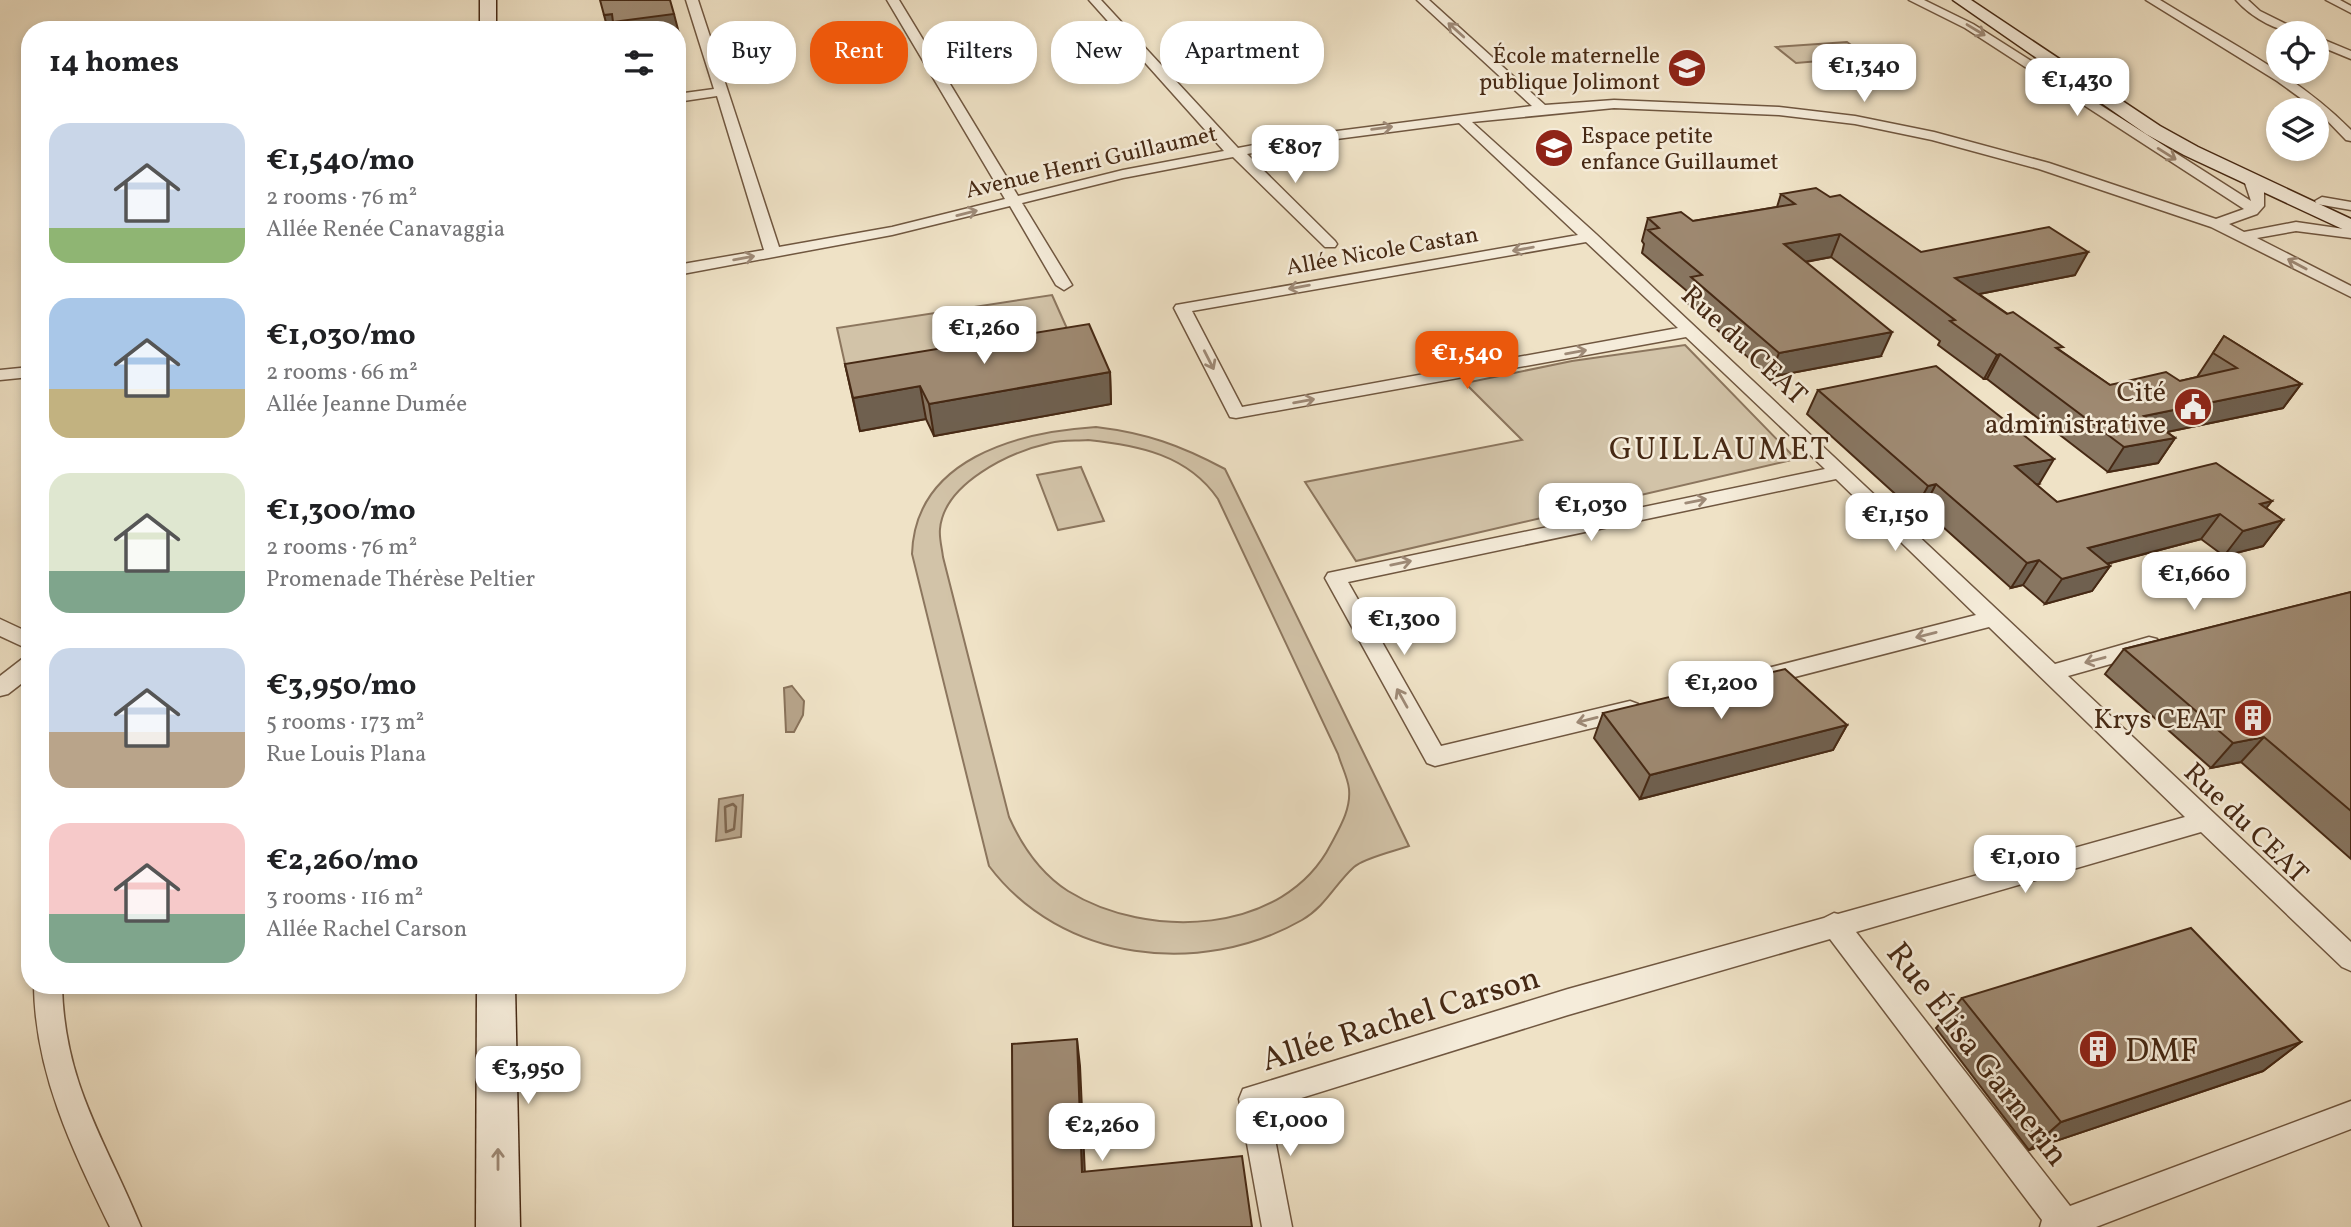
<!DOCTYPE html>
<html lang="en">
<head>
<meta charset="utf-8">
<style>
  :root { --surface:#fff; --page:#f2f2f2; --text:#202124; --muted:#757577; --accent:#ea580c }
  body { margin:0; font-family:Vollkorn,serif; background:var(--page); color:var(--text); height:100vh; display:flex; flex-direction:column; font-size:26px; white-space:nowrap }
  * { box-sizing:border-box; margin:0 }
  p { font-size:23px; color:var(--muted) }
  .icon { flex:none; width:38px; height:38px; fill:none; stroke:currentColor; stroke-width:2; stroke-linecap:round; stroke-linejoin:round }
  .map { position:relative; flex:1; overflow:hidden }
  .drawer { position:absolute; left:21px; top:21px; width:665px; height:973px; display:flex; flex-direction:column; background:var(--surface); border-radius:28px; box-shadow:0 4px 10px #0003 }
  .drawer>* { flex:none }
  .top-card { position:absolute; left:707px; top:21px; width:665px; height:63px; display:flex; gap:14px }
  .fabs { position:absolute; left:2266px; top:21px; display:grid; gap:14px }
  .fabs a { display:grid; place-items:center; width:63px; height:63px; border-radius:50%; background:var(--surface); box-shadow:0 4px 10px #0003; font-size:35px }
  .price { position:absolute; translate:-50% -60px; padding:0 16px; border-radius:14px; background:#fff; color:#222; font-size:23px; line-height:46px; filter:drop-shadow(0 2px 4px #0008) }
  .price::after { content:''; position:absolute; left:50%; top:42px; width:21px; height:16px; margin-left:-10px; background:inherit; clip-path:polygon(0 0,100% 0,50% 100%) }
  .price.current { background:var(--accent); color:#fff }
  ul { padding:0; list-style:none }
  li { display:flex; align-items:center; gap:21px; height:175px; padding:0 28px }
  li span { display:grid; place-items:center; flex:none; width:196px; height:140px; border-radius:21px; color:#555 }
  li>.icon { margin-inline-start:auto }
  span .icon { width:84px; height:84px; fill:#fffc; stroke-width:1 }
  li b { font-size:30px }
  h2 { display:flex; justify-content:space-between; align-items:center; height:84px; padding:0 28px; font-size:30px }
  .chip { padding:0 24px; border-radius:28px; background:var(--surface); box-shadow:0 4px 10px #0003; font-size:24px; line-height:63px }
  .chip.current { background:var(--accent); color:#fff }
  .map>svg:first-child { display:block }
</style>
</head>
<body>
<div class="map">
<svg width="2351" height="1227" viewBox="0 0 2351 1227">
  <rect width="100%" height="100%" fill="#efe2c6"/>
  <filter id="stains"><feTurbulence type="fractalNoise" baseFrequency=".00286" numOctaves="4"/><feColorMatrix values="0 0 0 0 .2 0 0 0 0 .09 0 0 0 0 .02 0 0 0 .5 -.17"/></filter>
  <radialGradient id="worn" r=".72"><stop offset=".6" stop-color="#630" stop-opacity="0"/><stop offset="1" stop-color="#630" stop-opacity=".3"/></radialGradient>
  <!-- green -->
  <g fill="#d2c3a8" stroke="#8c765e" stroke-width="2" fill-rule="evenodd">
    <polygon points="1847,42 1868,57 1796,63 1776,47"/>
    <polygon points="1052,295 1078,353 851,391 837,328"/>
    <polygon points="1685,345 1796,459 1356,561 1305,482 1522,440 1465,383 1572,361"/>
    <path d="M1096,427C1146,433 1180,445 1225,469L1409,846C1395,851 1364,858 1354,867C1335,884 1326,906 1302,920C1201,978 1061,962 989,866L912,554C915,459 1017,432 1096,427ZM1088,440C1138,445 1188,455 1218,499L1338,754C1341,765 1348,778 1349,789C1351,809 1340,827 1331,844C1284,936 1147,940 1068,891C1040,873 1022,846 1009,817L943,557C942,548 939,538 940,529C944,483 1010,452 1050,443C1062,440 1075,441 1088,440Z"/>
    <polygon points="1081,467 1104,521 1058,530 1037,475"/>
  </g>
  <!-- water -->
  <g fill="#b6a389" stroke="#89725a" stroke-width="2">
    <polygon points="792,686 804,701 803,715 794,732 786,732 784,688"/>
    <polygon points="743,795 741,837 716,841 719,799"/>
  </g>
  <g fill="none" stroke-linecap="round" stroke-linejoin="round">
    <!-- shore -->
    <polygon stroke="#7e664e" stroke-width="2.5" points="733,804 736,807 734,829 726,832 725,807"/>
    <!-- street casing -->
    <g stroke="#705740" stroke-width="3">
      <g id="street">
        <path d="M686,0H698L779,247L892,227L1005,199L887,0H899L1018,196L1123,170L1224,151L1089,0H1101L1238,148L1306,135L1532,106L1417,0H1429L1545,105L1614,100L1779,107L1855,116L1934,132L2049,163L2216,219L2244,209L1965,28L1909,0H1924L1973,24L2251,201L2244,180L2246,177H2256L2264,191V206L2257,214L2229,224L2244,232L2296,222L2351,230V238L2296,231L2257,238L2351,286V297L2211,227L2039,169L1932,140L1855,124L1779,115L1614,108L1472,122L1596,234L2055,664L2149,637L2157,639L2160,645L2157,651L2068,676L2351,942V971L2342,967L2201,832L1856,932L2070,1206L2351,1101V1129L2096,1227H2040L2042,1220L1830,939L1568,1015L1269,1108L1292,1227H1262L1239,1099L1243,1089L1568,989L1824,918L1834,913L1838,914L2185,817L1989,627L1760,686L1752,684L1749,678L1752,672L1976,615L1836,479L1348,582L1441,746L1630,701L1638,704L1641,710L1638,716L1630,719L1435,766L1427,763L1325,578L1328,573L1825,469L1686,337L1236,418L1230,417L1174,308L1176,305L1578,235L1459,123L1306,143L1247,154L1335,241L1337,244L1335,247H1325L1233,157L1123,178L1022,203L1072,285L1064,290L1056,285L1010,206L892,235L677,275V265L764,250L717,96L677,102V94L714,89ZM1586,242L1678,328L1242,407L1192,311Z"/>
        <path d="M2146,0H2160C2226,41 2295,74 2351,130V141L2346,140L2317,110L2277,81Z"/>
        <path d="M2236,0H2248L2260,11L2304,33C2280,34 2252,18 2236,0Z"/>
        <polygon points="2326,0 2340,0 2351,6 2351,13"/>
        <polygon points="2317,37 2351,51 2351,59 2317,45"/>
        <polygon points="2322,197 2351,202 2351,210 2317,204 2315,201"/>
        <polygon points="30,367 30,377 0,380 0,370"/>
        <polygon points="0,619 30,633 30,650 0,636"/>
        <polygon points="30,657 30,677 8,694 0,696 0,676 22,659"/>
        <path d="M34,985H62C64,1084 106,1141 141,1227H110C72,1149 35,1073 34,985Z"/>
      </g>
    </g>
    <!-- secondary casing -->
    <g stroke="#462914" stroke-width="3">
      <g id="secondary">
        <rect x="480" y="0" width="16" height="30"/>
        <polygon points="1953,0 1971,0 2160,126 2198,147 2351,219 2351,233 2184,155 2146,134"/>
        <polygon points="477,985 515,985 520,1227 476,1227"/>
      </g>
    </g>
    <!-- street -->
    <use href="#street" fill="#f5ecda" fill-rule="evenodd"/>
    <!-- secondary -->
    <use href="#secondary" fill="#f5ecda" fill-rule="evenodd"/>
  </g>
  <!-- wall -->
  <g fill="#887661" stroke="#462914" stroke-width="2">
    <polygon points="1781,194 1830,197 1921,252 2075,275 1979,294 2110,385 2180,381 2197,377 2224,336 2301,384 2283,408 2167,432 2175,438 2158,463 2108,472 1987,379 1984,379 1938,345 1940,341 1831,257 1806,262 1881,356 1770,377 1684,300 1687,291 1642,253 1644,244 1642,241 1648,218 1693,221 1777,207"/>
    <polygon points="845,364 1110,372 1111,404 934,436 926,419 860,431"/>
    <polygon points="1818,390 2039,484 2036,485 2057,502 2266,508 2283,520 2263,546 2224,556 2201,539 2107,564 2110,566 2092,591 2045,604 2023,585 2011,588 1923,509 1914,511 1807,414"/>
    <polygon points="2351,592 2351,859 2241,762 2211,768 2105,674 2124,649"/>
    <polygon points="1603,713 1847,725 1833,750 1640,799 1594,738"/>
    <polygon points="1962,998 2301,1042 2263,1071 2029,1150 1936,1028"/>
  </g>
  <!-- shaded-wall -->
  <g fill="#6f604f" stroke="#462914" stroke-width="2">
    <polygon points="612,14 674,14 680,37 677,38 677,30 608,30 604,15"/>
    <polygon points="1840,234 1831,257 1775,267 1784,244"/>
    <polygon points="2088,252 2075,275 1944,301 1955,278"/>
    <polygon points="1892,332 1881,356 1770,377 1779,353"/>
    <polygon points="2000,354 1987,379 1984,379 1997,355"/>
    <polygon points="1110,372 1111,404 934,436 929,404"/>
    <polygon points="2301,384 2283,408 2128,440 2144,416"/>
    <polygon points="920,386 926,419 860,431 853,398"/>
    <polygon points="2175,438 2158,463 2108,472 2124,447"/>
    <polygon points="2054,459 2039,484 2000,491 2015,466"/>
    <polygon points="1936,484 1923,509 1914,511 1928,486"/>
    <polygon points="2272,501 2252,526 2260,504"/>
    <polygon points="2220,514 2201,539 2071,573 2088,548"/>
    <polygon points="2283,520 2263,546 2224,556 2243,531"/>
    <polygon points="2039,560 2023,585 2011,588 2027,563"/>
    <polygon points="2110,566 2092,591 2045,604 2062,579"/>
    <polygon points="1847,725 1833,750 1640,799 1650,775"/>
    <polygon points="2264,737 2241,762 2211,768 2233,743"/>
    <polygon points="1077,1039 1080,1066 1086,1197 1082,1172"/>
    <polygon points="2301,1042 2263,1071 2029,1150 2061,1122"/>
  </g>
  <!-- building -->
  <g fill="#9e8971" stroke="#462914" stroke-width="2">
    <polygon points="600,0 670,0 674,14 613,22 612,14 604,15"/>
    <polygon points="1816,188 1830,197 1840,195 1921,252 2049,227 2088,252 1955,278 2007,314 2013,312 2063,347 2056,348 2110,385 2166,372 2180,381 2237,368 2213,353 2224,336 2301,384 2144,416 2175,438 2124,447 2000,354 1997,355 1950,321 1955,320 1840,234 1784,244 1892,332 1779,353 1691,277 1702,275 1648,230 1659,228 1648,218 1681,212 1693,221 1795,204 1781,194"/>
    <polygon points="1089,324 1110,372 929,404 920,386 853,398 845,364"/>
    <polygon points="1936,366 2054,459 2015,466 2057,502 2216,463 2272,501 2260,504 2283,520 2243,531 2220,514 2088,548 2110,566 2062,579 2039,560 2027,563 1936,484 1928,486 1818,390"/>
    <polygon points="2351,592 2351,811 2264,737 2233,743 2124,649"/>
    <polygon points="1785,669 1847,725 1650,775 1603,713"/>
    <polygon points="2191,928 2301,1042 2061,1122 1962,998"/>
    <polygon points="1077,1039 1082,1172 1242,1156 1252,1227 1013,1227 1012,1044"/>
  </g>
  <!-- one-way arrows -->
  <defs><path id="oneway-shaft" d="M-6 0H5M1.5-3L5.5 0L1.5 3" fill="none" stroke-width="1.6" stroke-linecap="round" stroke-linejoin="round" transform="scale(1.75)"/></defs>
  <g stroke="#9e8a77">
    <use href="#oneway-shaft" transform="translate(1456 30) rotate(-138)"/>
    <use href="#oneway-shaft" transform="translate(1976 30) rotate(31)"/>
    <use href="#oneway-shaft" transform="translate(1382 128) rotate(-7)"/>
    <use href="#oneway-shaft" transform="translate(2167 154) rotate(32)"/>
    <use href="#oneway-shaft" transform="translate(967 213) rotate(-14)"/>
    <use href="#oneway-shaft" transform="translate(1523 249) rotate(170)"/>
    <use href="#oneway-shaft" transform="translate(744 258) rotate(-10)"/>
    <use href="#oneway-shaft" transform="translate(2297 264) rotate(-152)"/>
    <use href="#oneway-shaft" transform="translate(1299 287) rotate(170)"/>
    <use href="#oneway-shaft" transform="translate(1576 352) rotate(-10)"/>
    <use href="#oneway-shaft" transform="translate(1209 360) rotate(63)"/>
    <use href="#oneway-shaft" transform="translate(1304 401) rotate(-10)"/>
    <use href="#oneway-shaft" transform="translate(1696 501) rotate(-11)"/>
    <use href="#oneway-shaft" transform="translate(1401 563) rotate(-12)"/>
    <use href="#oneway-shaft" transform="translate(1926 635) rotate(166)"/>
    <use href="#oneway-shaft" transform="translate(2095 660) rotate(165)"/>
    <use href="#oneway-shaft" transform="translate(1402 698) rotate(-119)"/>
    <use href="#oneway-shaft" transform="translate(1587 720) rotate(166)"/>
    <use href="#oneway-shaft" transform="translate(498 1159) rotate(-90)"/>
  </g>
  <!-- icons -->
  <defs>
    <g id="school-disc" transform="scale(2.0125)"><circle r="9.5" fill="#8f2418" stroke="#f5ecda"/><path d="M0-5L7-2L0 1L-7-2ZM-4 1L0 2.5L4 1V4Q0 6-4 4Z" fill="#fff"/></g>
    <g id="civic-disc" transform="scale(2.0125)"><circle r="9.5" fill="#8f2418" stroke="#f5ecda"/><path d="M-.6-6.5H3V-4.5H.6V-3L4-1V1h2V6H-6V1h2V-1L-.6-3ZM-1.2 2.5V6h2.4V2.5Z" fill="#fff"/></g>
    <g id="building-disc" transform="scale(2.0125)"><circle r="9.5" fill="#8f2418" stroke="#f5ecda"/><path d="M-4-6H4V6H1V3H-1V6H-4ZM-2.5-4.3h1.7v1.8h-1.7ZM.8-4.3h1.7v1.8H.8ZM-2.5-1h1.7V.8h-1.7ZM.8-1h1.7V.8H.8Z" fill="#fff"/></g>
  </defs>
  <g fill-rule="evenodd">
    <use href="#school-disc" x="1687" y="68"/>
    <use href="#school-disc" x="1554" y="148"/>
    <use href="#civic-disc" x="2193" y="407"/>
    <use href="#building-disc" x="2253" y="718"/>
    <use href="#building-disc" x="2098" y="1049"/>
  </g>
  <g text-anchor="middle" stroke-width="5" stroke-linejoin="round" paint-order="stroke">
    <!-- far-poi labels -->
    <g font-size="23" fill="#462914" stroke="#f5ecda" text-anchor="end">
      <text x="1660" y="63">École maternelle<tspan x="1660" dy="26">publique Jolimont</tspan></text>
      <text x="1581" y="143" text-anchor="start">Espace petite<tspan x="1581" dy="26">enfance Guillaumet</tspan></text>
    </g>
    <!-- far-street labels -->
    <g font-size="23" fill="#462914" stroke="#f5ecda">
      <text transform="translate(1091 161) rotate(-13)" y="8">Avenue Henri Guillaumet</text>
      <text transform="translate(1382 250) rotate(-10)" y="8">Allée Nicole Castan</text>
    </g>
    <!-- street labels -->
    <g font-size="28" fill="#462914" stroke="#f5ecda">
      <text transform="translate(1745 344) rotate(43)" y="10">Rue du CEAT</text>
      <text transform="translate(2247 822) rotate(44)" y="10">Rue du CEAT</text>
    </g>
    <!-- poi labels -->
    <g font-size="28" fill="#462914" stroke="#f5ecda" text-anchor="end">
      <text x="2166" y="401">Cité<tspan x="2166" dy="32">administrative</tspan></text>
      <text x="2226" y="728">Krys CEAT</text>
    </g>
    <!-- quarter labels -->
    <g font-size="32" letter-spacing="2" fill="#462914" stroke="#f5ecda">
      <text x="1720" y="459">GUILLAUMET</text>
    </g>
    <!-- near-street labels -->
    <g font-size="33" fill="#462914" stroke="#f5ecda">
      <text transform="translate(1400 1017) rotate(-17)" y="12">Allée Rachel Carson</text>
      <text transform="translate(1979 1053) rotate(52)" y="12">Rue Élisa Garnerin</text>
    </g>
    <!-- near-poi labels -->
    <g font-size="33" fill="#462914" stroke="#f5ecda" text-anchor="start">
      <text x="2125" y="1061">DMF</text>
    </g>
  </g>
  <rect width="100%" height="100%" filter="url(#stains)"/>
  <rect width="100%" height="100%" fill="url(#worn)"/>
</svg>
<div class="fabs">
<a><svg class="icon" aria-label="locate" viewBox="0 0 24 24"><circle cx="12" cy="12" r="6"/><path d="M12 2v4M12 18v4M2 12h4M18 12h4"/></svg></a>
<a><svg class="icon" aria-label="layers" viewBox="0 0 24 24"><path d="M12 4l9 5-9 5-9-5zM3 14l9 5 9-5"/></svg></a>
</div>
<b class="price" style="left:1864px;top:104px">€1,340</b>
<b class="price" style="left:2077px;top:118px">€1,430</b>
<b class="price" style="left:1295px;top:185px">€807</b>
<b class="price" style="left:984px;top:366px">€1,260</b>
<b class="price current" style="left:1467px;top:391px">€1,540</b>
<b class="price" style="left:1591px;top:543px">€1,030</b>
<b class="price" style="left:1895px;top:553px">€1,150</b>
<b class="price" style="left:2194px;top:612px">€1,660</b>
<b class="price" style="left:1404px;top:657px">€1,300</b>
<b class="price" style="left:1721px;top:721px">€1,200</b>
<b class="price" style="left:2025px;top:895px">€1,010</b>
<b class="price" style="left:528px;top:1106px">€3,950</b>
<b class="price" style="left:1290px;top:1158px">€1,000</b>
<b class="price" style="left:1102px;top:1163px">€2,260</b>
<div class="top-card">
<a class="chip">Buy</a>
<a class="chip current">Rent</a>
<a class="chip">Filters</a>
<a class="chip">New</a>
<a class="chip">Apartment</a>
</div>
<section class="drawer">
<h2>14 homes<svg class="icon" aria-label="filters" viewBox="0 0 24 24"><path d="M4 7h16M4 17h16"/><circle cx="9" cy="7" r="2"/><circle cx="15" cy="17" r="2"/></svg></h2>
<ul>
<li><span style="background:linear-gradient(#c9d6e8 75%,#8fb573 0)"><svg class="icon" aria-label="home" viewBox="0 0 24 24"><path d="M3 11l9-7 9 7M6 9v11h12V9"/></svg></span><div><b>€1,540/mo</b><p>2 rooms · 76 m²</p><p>Allée Renée Canavaggia</p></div></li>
<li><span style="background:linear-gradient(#a9c7e8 65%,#c2b280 0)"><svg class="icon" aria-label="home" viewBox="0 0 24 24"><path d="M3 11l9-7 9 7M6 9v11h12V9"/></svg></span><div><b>€1,030/mo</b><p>2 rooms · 66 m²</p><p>Allée Jeanne Dumée</p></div></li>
<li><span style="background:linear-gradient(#dfe7d0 70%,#7fa58c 0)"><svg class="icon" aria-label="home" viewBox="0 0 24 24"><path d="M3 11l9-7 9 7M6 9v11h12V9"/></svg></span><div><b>€1,300/mo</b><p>2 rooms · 76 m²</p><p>Promenade Thérèse Peltier</p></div></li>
<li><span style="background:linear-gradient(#c9d6e8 60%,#b9a48a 0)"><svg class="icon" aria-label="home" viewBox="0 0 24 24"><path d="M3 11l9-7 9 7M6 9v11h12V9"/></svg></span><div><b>€3,950/mo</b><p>5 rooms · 173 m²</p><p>Rue Louis Plana</p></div></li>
<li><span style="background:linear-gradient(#f6c9c9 65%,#7fa58c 0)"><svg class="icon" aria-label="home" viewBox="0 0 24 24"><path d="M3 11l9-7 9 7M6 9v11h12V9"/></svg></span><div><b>€2,260/mo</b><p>3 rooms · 116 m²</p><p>Allée Rachel Carson</p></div></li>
</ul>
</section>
</div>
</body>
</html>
